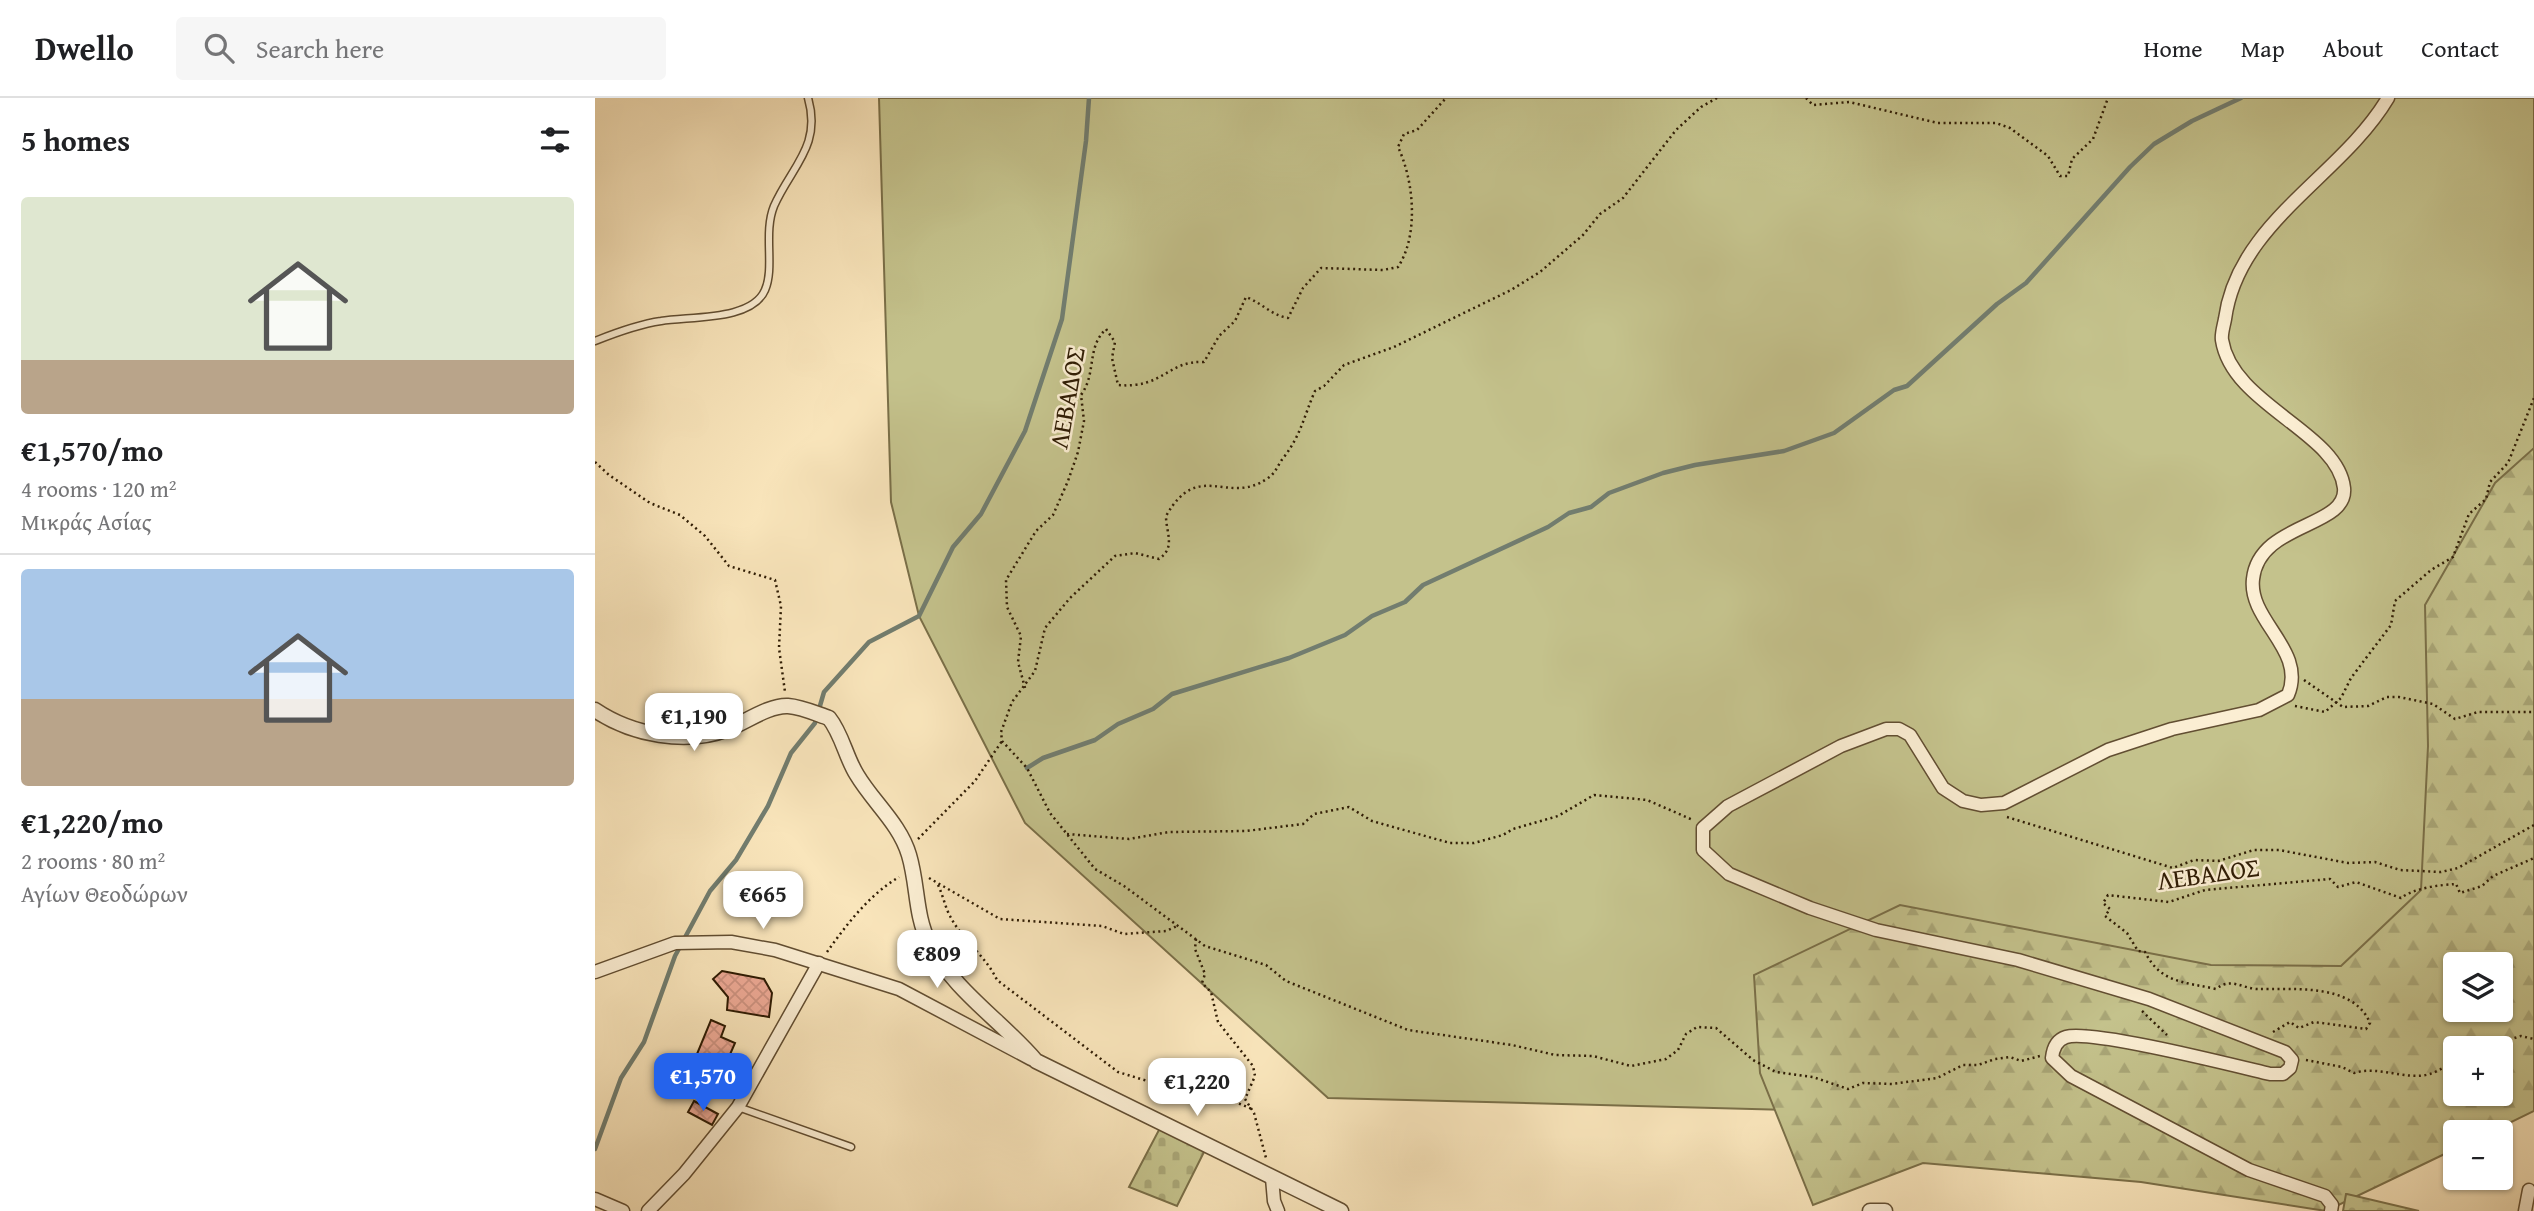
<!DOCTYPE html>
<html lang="en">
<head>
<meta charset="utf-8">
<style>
  :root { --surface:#fff; --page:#f6f6f6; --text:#202124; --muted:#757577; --line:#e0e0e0; --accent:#2563eb }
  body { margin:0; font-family:"Gentium Book Plus",serif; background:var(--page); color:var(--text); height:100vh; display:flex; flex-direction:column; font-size:26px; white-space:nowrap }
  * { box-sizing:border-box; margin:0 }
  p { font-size:23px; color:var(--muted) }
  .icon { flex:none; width:38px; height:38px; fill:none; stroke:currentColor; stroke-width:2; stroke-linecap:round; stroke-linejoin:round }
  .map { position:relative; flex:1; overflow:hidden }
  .drawer { display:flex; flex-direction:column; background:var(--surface); width:595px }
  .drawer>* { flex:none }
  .controls { position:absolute; left:1848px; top:854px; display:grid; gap:14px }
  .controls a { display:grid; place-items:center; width:70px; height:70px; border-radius:7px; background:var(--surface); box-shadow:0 2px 5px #0004; font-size:35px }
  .price { position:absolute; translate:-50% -60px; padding:0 16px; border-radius:14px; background:#fff; color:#222; font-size:23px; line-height:46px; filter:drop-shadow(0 2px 4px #0008) }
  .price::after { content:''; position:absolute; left:50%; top:42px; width:21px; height:16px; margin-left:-10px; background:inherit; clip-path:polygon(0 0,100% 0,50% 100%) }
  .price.selected { background:var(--accent); color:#fff }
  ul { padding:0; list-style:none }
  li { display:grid; align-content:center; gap:14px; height:371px; padding:0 21px }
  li+li { border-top:2px solid var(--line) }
  li span { display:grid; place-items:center; height:217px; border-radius:7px; color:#555 }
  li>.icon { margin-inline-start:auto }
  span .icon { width:126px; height:126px; fill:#fffc; stroke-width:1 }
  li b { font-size:30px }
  h2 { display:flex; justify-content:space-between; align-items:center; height:84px; padding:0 21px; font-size:30px }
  header { display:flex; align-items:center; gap:42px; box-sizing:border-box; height:98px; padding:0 35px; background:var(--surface); border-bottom:2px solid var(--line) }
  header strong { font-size:33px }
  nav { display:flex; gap:38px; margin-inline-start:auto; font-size:24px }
  .search { width:490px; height:63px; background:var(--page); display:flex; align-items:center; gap:18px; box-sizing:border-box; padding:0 24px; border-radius:7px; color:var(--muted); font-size:26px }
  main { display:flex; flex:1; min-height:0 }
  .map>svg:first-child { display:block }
</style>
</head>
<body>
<header>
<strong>Dwello</strong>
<div class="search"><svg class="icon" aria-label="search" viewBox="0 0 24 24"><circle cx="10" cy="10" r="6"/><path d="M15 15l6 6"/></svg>Search here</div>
<nav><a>Home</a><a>Map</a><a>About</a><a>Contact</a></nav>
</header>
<main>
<section class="drawer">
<h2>5 homes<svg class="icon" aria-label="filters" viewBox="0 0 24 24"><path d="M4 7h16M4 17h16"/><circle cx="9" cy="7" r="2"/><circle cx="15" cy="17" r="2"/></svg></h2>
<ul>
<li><span style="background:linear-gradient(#dfe7d0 75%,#b9a48a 0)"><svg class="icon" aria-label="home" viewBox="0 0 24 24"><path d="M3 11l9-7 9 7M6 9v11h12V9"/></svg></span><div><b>€1,570/mo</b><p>4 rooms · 120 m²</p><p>Μικράς Ασίας</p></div></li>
<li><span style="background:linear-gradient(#a9c7e8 60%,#b9a48a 0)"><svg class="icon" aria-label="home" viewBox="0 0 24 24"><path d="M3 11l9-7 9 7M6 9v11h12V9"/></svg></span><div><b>€1,220/mo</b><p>2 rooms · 80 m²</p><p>Αγίων Θεοδώρων</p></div></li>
</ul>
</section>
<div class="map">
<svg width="1939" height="1113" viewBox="0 0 1939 1113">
  <defs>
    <pattern id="forest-firs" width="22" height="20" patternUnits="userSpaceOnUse" patternTransform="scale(1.75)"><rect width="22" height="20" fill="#c4c28c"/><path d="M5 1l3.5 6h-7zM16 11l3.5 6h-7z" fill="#a9a677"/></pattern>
    <pattern id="cemetery-stones" width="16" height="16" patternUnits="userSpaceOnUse" patternTransform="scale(1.75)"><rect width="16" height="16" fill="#c4c28c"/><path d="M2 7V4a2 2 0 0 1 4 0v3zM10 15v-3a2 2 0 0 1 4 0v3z" fill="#a9a677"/></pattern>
    <pattern id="building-cross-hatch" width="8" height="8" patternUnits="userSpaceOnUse" patternTransform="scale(1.75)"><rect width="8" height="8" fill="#edaa96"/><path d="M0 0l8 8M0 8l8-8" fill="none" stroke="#cc9280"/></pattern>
  </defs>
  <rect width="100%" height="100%" fill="#f9e5bb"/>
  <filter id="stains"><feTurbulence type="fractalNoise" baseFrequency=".00286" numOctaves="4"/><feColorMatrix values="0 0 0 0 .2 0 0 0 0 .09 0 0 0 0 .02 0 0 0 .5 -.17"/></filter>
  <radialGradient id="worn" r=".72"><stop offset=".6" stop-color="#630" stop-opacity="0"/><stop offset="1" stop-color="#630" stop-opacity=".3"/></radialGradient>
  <!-- green -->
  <path fill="#c4c28c" stroke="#7a6f48" stroke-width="2" fill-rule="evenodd" d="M284,0H1939V973L1906,950H1860V996L1353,1016L733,1000L430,725L324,518L296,404ZM1860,866H1906V912H1860Z"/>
  <!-- forest -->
  <path fill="url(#forest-firs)" stroke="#7a6f48" stroke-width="2" fill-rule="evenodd" d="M1939,350V1013L1896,1034H1860V1051L1731,1113L1546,1084L1328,1065L1218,1107L1165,975L1159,877L1305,807L1616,867L1746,868L1826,792L1833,648L1830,507L1900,385ZM1860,866H1906V912H1860ZM1860,950H1906V996H1860Z"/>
  <!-- cemetery -->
  <g fill="url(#cemetery-stones)" stroke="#7a6f48" stroke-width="2">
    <polygon points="565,1030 611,1050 582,1108 534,1089"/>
    <polygon points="1751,1096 1752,1096 1824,1113 1748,1113"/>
  </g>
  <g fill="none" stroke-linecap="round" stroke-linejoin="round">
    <!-- stream -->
    <g stroke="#727d6f" stroke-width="4.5">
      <polyline points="432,670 448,660 500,642 523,626 558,611 577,596 694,560 750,537 777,518 810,504 828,487 953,429 974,415 996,409 1014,395 1068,375 1100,367 1189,353 1239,335 1299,292 1312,288 1402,206 1431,185 1535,69 1559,46 1597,23 1646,0"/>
      <polyline points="0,1051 26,980 49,944 80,858 115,793 141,762 173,708 196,655 220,625 229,594 274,544 324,518 358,449 386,416 430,333 467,221 491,43 494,0"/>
    </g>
  </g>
  <!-- building -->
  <g fill="url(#building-cross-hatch)" stroke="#2f1c04" stroke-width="2">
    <polygon points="127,873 169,881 177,895 174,919 132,912 133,899 118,881"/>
    <polygon points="116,922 130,928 126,939 140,945 130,968 102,956"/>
    <polygon points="99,1003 123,1016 117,1027 93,1014"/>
  </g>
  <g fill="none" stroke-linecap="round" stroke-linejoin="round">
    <!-- service casing -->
    <g stroke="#624e32" stroke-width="9">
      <g id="service">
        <path d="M0,243C20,235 45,226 66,223C95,218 157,223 170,192C180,169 168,135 179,108C196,69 227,48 213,0"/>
        <polyline points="143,1009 256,1049"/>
      </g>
    </g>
    <!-- minor casing -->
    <g stroke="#624e32" stroke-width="15">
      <g id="minor">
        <polyline points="0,874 80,845 136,844 180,852 304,891 436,961"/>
        <polyline points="677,1080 679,1103 683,1113"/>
        <polyline points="0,1101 28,1113"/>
        <polyline points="53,1113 89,1076 143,1009 224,865"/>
        <path d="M1736,1113L1737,1107L1730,1098L1654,1072L1476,978L1457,960C1458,951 1461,942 1471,939C1496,931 1641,968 1675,976H1688L1695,970L1697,962L1690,954L1554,901L1423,862L1281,832L1215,810L1134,776L1108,752V730L1133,708L1246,648L1291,631H1304L1315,637L1348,690L1368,703L1386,707L1409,705L1513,652L1577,631L1664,612L1693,597C1712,552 1653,523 1658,481C1664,424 1753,430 1749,390C1743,334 1637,307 1627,242C1626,236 1629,227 1630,221C1643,124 1746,79 1793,0"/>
        <polyline points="1930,1113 1934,1092"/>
      </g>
    </g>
    <!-- tertiary casing -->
    <g stroke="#624e32" stroke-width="17">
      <g id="tertiary">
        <path d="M0,612C37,637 91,647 133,631C151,624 174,607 193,608C207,609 222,616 234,620C247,636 251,660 262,677C278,704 305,726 314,757C323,787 320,817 334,845C359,893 407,923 441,963L746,1113"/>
        <polyline points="1275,1113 1290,1113"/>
      </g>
    </g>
    <!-- path -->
    <g stroke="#2f1c04" stroke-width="2.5" stroke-dasharray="2 3.5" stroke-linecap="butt">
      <path d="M1122,0L1106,9L1081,32L1028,100L1005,116L988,137L945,174L916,192L799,249L749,267L729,288L720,293C709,318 706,337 689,359C683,366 681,375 673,380C633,409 604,360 571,418C571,435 581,449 564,461L540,455L520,458L475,500L450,530L440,573L417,604L406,634L407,643L432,670L455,715L500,771L529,788L610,848L671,867L691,883L813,932L917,947L960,957L998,958L1036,968L1071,961L1083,952L1091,936L1102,929L1121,930L1158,962L1181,974L1218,979L1253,991L1268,985L1297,986L1342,980L1368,967H1383L1400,961L1415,959L1426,963L1445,958"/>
      <polyline points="1211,0 1218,7 1254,4 1343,25 1401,25 1415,30 1453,58 1465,78 1473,78 1477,61 1498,41 1513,0"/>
      <polyline points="0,364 14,377 55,405 85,417 110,438 134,468 180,482 186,508 184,550 190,594"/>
      <polyline points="1709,582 1748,609 1773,608 1792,599 1804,599 1838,606 1860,621 1883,614 1939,614"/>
      <path d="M430,590L423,564L426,538L412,509L411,482L441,433L458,417L473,383L483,354L489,323L486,297C502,275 491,250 511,231L520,244L517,260L523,287C568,291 573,262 609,264L624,238L640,223L651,199C667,205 676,217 693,220L708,190L726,170L788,172L803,169C824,137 819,83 803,49L809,36L822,32L851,0"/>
      <polyline points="1700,608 1730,614 1746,600 1756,580 1796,527 1800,503 1836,472 1858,459 1874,416 1891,401 1895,384 1913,365 1939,300"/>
      <polyline points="1412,719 1578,770 1599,762 1623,763 1659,752 1684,752 1753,765 1780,764 1805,772 1846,774 1863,770 1939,727"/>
      <polyline points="472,736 534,741 574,734 651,733 708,726 719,716 754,709 777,723 855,745 879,745 908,737 918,731 963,718 999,697 1052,702 1098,722"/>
      <polyline points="323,741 380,683 407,643"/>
      <polyline points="334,780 405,821 507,828 529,836 571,833 582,828"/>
      <path d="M343,787C348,797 350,809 355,818C367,842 391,858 402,882L523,974L598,997L633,1001L657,1011"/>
      <polyline points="601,841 600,851 610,876 607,885 616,894 623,924 658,968 660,978 650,1001 659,1015 671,1060"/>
      <path d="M232,854C252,826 274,797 304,779"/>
      <polyline points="1547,913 1572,937"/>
      <path d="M1678,934L1695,924L1704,930L1719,924L1771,931L1775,925C1758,884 1696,892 1662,891C1646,890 1636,879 1621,891C1591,884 1566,886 1550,854L1543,853L1532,835L1510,818L1515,811L1508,805L1513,797L1574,804L1610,792L1735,781L1743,789L1761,784L1806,800C1819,790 1844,787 1861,786L1865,795L1887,788L1898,778L1939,760"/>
      <polyline points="1888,950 1926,938 1939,941"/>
      <path d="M1711,962L1747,969L1759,975C1783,967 1811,983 1835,976C1844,973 1852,967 1860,964"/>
    </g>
    <!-- service -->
    <use href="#service" stroke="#fbeed3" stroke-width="6"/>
    <!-- minor -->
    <use href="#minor" stroke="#fbeed3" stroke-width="12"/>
    <!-- tertiary -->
    <use href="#tertiary" stroke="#fbeed3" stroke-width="14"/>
  </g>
  <g text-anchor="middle" stroke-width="5" stroke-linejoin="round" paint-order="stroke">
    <!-- street labels -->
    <g font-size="26" fill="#2f1c04" stroke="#fbeed3">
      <text transform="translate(472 300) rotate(-80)" y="9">ΛΕΒΑΔΟΣ</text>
      <text transform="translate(1613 776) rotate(-8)" y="9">ΛΕΒΑΔΟΣ</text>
    </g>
  </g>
  <rect width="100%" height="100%" filter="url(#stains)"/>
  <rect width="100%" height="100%" fill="url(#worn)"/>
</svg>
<div class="controls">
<a><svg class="icon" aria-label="layers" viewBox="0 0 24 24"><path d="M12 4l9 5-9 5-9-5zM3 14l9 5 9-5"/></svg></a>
<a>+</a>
<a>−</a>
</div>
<b class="price" style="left:99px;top:655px">€1,190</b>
<b class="price" style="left:168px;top:833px">€665</b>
<b class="price" style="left:342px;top:892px">€809</b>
<b class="price selected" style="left:108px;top:1015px">€1,570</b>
<b class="price" style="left:602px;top:1020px">€1,220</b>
</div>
</main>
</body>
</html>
